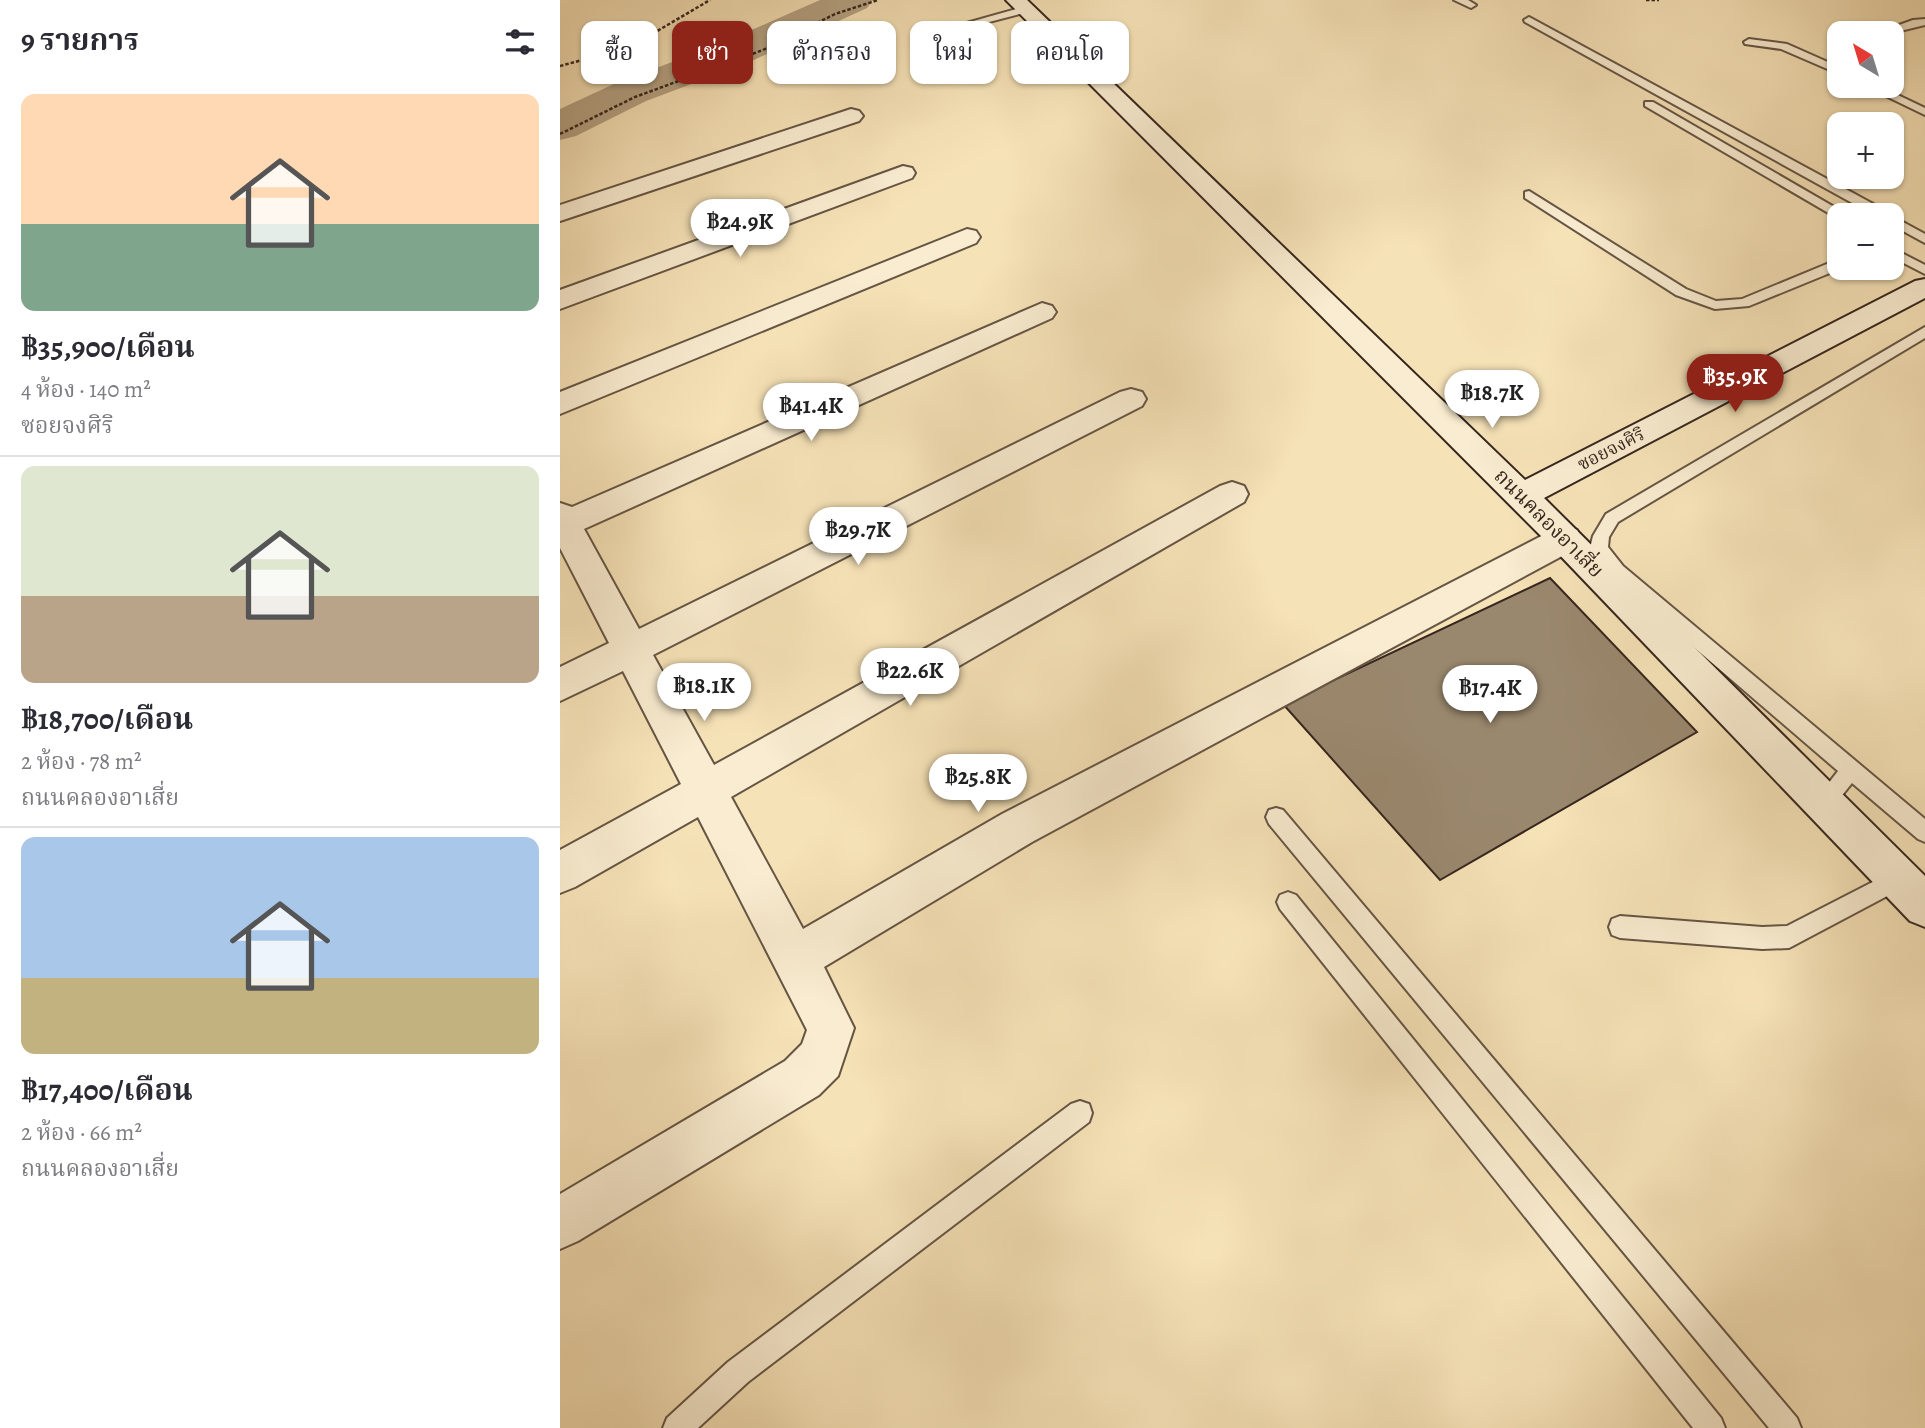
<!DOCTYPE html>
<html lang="th">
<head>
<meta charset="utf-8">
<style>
  :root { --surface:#fff; --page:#f7f7f7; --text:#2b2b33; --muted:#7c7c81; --line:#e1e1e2; --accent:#8f2418 }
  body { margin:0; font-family:Alegreya,"Noto Serif Thai",serif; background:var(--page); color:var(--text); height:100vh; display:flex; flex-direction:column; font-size:26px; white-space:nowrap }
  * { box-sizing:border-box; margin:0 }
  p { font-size:23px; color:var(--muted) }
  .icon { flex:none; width:38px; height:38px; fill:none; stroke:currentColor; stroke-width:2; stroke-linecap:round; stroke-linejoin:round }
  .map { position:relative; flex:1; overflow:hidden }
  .drawer { display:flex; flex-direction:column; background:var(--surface); width:560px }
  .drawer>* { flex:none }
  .top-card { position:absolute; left:21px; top:21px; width:665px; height:63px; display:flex; gap:14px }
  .needle { width:46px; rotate:322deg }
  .controls { position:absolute; left:1267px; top:21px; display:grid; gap:14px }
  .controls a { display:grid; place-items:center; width:77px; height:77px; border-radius:14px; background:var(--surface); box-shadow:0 2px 5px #0004; font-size:35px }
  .price { position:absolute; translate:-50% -60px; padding:0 16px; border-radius:24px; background:#fff; color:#222; font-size:23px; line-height:46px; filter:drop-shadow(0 2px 4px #0008) }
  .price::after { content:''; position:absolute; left:50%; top:42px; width:21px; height:16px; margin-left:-10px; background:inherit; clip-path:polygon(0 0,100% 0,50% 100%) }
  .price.selected { background:var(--accent); color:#fff }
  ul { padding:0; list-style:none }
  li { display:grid; align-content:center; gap:14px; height:371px; padding:0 21px }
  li+li { border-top:2px solid var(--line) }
  li span { display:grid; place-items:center; height:217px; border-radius:14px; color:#555 }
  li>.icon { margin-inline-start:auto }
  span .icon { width:126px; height:126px; fill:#fffc; stroke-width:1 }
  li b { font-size:30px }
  h2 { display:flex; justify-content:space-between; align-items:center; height:84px; padding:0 21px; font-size:30px }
  .tag { padding:0 24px; border-radius:14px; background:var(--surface); box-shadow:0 2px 5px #0004; font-size:24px; line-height:63px }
  .tag.selected { background:var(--accent); color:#fff }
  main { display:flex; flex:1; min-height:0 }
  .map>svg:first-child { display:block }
</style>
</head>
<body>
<main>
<section class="drawer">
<h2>9 รายการ<svg class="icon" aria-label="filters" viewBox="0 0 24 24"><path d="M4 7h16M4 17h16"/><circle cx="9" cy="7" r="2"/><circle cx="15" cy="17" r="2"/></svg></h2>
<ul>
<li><span style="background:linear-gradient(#ffd9b3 60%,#7fa58c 0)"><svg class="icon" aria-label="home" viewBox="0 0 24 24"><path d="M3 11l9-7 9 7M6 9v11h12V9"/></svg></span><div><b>฿35,900/เดือน</b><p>4 ห้อง · 140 m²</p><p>ซอยจงศิริ</p></div></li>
<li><span style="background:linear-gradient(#dfe7d0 60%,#b9a48a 0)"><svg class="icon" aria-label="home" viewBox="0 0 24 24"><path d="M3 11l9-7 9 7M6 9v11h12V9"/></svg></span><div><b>฿18,700/เดือน</b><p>2 ห้อง · 78 m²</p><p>ถนนคลองอาเสี่ย</p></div></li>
<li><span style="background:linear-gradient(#a9c7e8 65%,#c2b280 0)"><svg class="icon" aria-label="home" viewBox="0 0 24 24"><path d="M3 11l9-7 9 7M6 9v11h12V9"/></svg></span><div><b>฿17,400/เดือน</b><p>2 ห้อง · 66 m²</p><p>ถนนคลองอาเสี่ย</p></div></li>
</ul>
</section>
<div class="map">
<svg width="1365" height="1428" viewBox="0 0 1365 1428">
  <rect width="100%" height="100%" fill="#f6e2b7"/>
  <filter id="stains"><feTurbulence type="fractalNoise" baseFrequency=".00286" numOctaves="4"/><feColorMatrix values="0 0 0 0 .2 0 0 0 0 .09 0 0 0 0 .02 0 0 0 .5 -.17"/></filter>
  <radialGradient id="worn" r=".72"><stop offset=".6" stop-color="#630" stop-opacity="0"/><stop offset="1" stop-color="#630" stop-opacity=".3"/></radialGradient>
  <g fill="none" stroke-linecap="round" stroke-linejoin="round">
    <!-- river -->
    <polygon fill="#b5a283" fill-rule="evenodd" points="260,0 313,0 307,8 185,64 86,101 16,136 0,140 0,109 56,83 155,46"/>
  </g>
  <!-- building -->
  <polygon fill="#9a886e" stroke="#36261e" stroke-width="2" points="990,578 1137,732 880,880 723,704"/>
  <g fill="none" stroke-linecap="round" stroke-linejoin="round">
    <!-- lane casing -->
    <g stroke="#654" stroke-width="4">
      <g id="lane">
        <polygon points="894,0 908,0 916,5 911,8"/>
        <polygon points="467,6 471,7 471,11 383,34 378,31"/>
        <polygon points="969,17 1328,212 1329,215 1314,215 965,22 964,20"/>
        <polygon points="1365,19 1365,25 1332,33 1317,33 1353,20"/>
        <polygon points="1189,39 1227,44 1279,67 1279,74 1221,49 1185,44 1184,42"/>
        <polygon points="1305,86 1319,86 1365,108 1365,115"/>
        <polygon points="1085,102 1093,102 1288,215 1277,218 1085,106"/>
        <polygon points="969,191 1126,289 1156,301 1182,299 1274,261 1279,260 1279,268 1282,268 1189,306 1155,309 1116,295 965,198 965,192"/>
        <polygon points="1332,216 1365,234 1365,243 1332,225"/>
        <polygon points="1332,248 1365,265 1365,274 1332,257"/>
        <polygon points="1365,327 1365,338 1058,522 1049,537 1048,547 1063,566 1365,819 1365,842 1358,839 1292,783 1271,809 1264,811 1257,809 1254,802 1278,771 1051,576 1030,548 1033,536 1046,514"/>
        <polygon points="716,808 723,810 1237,1418 1241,1428 1209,1428 709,824 706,817 709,810"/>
        <polygon points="1338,869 1346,872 1349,879 1346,886 1229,948 1202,949 1060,938 1052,935 1049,927 1052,919 1060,916 1202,927 1227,926"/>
        <polygon points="728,892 736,895 1161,1418 1165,1428 1133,1428 720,909 717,902 720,895"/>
        <polygon points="520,1101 529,1104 532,1113 529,1122 188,1382 138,1428 103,1428 107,1418 168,1362 511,1104"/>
      </g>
    </g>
    <!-- street casing -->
    <g stroke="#654" stroke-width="4">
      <g id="street">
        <polygon points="291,109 299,111 303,116 299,121 0,221 0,205"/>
        <polygon points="343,166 352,168 355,173 352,178 0,309 0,290"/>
        <polygon points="407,229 416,231 420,237 416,243 0,414 0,392"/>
        <polygon points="482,303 492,306 496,312 492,318 24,529 79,629 560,392 571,389 582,392 586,399 582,406 93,655 154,765 660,486 672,482 684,486 688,494 684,502 171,797 243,929 442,814 993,530 1005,526 1017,530 1022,539 1017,548 472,842 264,967 294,1028 278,1076 259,1095 18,1241 0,1249 0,1194 225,1061 242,1044 247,1030 138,817 15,887 0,893 0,850 121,784 63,671 0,701 0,667 49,643 0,548 0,503 12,507"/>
      </g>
    </g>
    <!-- secondary casing -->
    <g stroke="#36261e" stroke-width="4">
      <polygon id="secondary" points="446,0 467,0 965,480 1355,281 1365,279 1365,298 984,498 1365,876 1365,927 1350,921 993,548"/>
    </g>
    <!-- path -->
    <g stroke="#36261e" stroke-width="2.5" stroke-dasharray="3.5 2" stroke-linecap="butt">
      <polyline points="1086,0 1099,0"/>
      <polyline points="0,66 70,47 150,0"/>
      <polyline points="0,134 75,97 203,50 275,14 318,0"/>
    </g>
    <!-- lane -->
    <use href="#lane" fill="#f9ecd0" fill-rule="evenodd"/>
    <!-- street -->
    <use href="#street" fill="#f9ecd0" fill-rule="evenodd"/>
    <!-- secondary -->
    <use href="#secondary" fill="#f9ecd0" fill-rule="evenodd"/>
  </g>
  <g text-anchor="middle" stroke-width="5" stroke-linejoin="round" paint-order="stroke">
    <!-- far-street labels -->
    <g font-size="18" fill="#36261e" stroke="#f9ecd0">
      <text transform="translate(1051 449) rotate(-27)" y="6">ซอยจงศิริ</text>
    </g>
    <!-- street labels -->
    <g font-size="21" fill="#36261e" stroke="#f9ecd0">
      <text transform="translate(989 523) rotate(45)" y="7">ถนนคลองอาเสี่ย</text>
    </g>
  </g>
  <rect width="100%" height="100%" filter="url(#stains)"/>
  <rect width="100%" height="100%" fill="url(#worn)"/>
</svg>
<div class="controls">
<a><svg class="needle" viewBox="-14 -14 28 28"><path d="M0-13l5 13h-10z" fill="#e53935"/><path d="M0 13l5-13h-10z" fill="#7c7c81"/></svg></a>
<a>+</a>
<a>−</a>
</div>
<b class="price" style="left:180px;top:259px">฿24.9K</b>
<b class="price selected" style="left:1175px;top:414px">฿35.9K</b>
<b class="price" style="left:932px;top:430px">฿18.7K</b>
<b class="price" style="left:251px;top:443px">฿41.4K</b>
<b class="price" style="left:298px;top:567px">฿29.7K</b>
<b class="price" style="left:350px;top:708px">฿22.6K</b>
<b class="price" style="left:144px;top:723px">฿18.1K</b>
<b class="price" style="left:930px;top:725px">฿17.4K</b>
<b class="price" style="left:418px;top:814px">฿25.8K</b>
<div class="top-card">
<a class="tag">ซื้อ</a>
<a class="tag selected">เช่า</a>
<a class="tag">ตัวกรอง</a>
<a class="tag">ใหม่</a>
<a class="tag">คอนโด</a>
</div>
</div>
</main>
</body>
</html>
